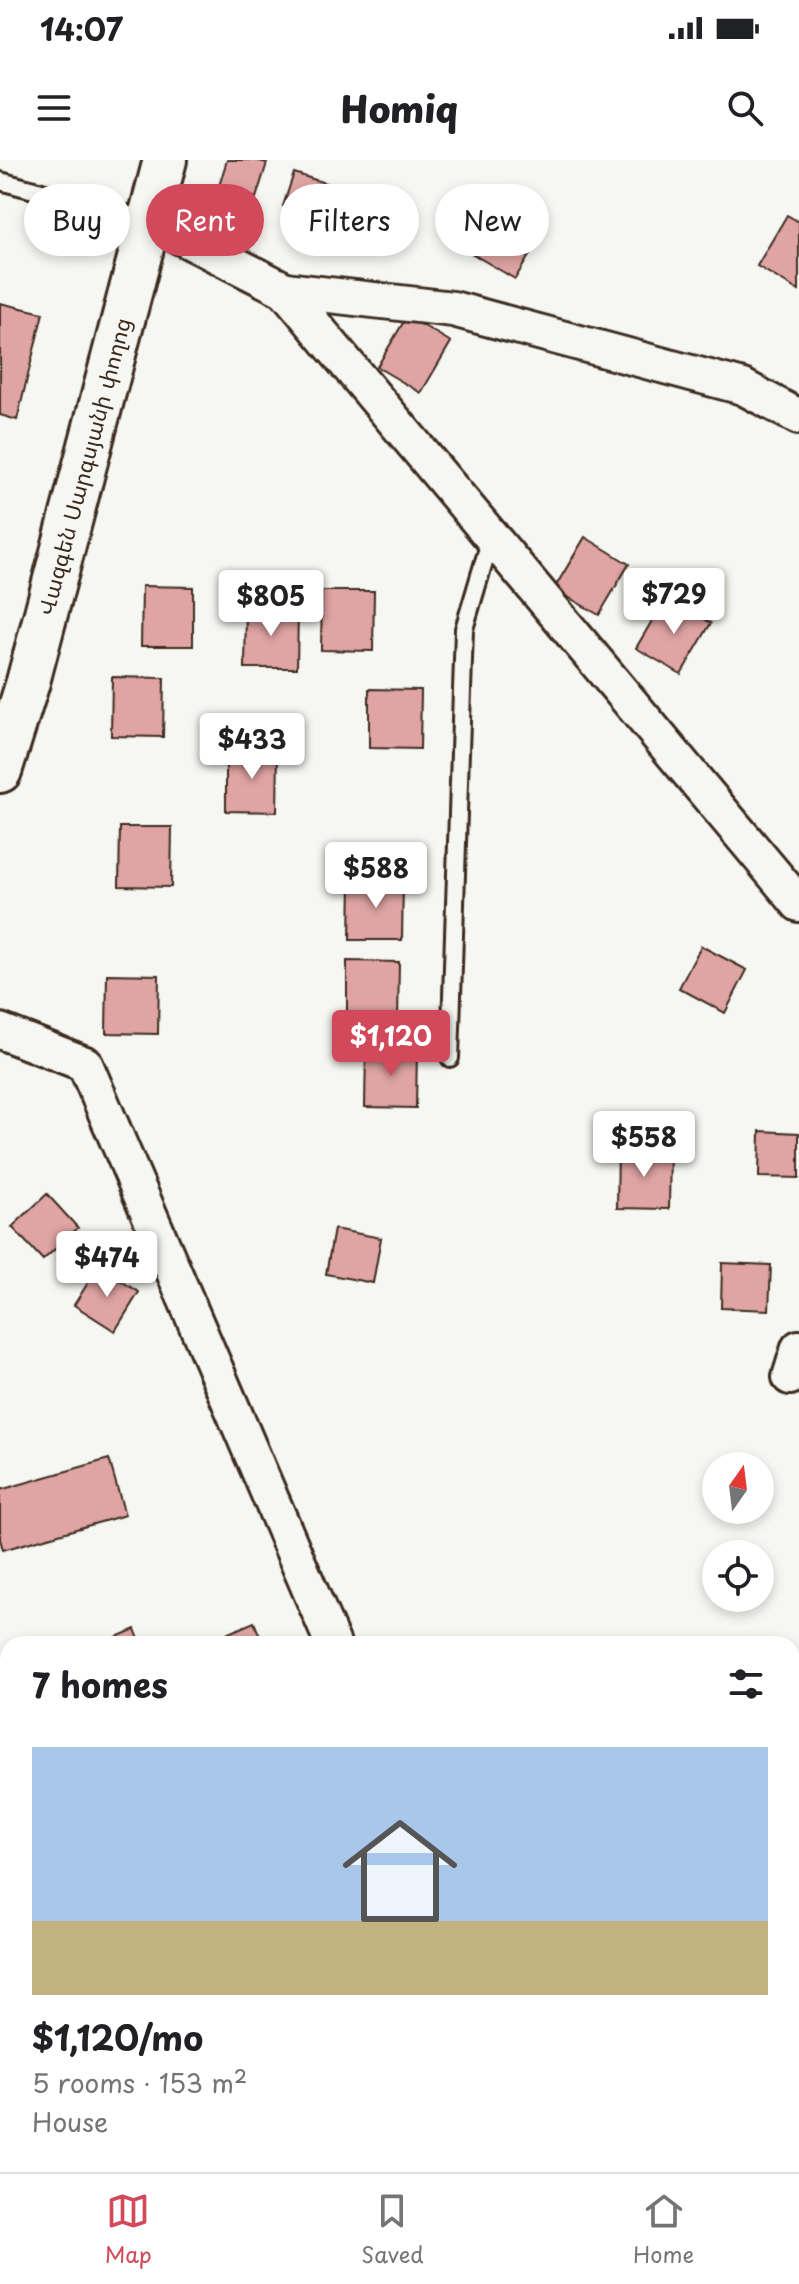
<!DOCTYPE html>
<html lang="en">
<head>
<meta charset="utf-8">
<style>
  :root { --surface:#fff; --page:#f6f6f6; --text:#202124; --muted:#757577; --line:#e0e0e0; --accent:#d1495b }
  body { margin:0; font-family:"Playpen Sans","Noto Sans Armenian",sans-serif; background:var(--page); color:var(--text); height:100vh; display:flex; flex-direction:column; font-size:30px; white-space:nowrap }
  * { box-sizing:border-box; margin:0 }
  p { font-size:26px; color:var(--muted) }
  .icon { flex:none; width:44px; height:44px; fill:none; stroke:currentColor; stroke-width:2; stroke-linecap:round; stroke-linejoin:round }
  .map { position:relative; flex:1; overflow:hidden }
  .sheet { position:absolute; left:0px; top:1476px; width:800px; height:536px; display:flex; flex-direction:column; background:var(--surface); border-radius:24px 24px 0 0; box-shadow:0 4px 12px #0003 }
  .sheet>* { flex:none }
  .hud { position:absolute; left:24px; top:24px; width:752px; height:72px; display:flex; gap:16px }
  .needle { width:52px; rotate:14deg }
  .controls { position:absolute; left:702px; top:1292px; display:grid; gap:16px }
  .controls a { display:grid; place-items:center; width:72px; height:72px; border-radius:50%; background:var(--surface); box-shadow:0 4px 12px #0003; font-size:40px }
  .price { position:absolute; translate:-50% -68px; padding:0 18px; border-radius:8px; background:#fff; color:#222; font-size:26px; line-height:52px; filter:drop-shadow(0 2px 4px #0008) }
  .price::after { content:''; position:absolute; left:50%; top:48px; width:24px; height:18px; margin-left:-12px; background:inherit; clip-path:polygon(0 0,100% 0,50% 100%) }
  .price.selected { background:var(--accent); color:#fff }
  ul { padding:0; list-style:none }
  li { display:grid; align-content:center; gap:16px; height:424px; padding:0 32px }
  li span { display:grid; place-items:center; height:248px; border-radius:0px; color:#555 }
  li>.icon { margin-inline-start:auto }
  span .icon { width:144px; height:144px; fill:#fffc; stroke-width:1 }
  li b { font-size:34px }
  h2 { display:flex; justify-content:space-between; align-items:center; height:96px; padding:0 32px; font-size:34px }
  .tag { padding:0 28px; border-radius:36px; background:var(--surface); box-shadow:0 4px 12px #0003; font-size:28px; line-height:72px }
  .tag.selected { background:var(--accent); color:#fff }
  .status { display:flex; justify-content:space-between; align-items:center; height:56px; padding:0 40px; background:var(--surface); direction:ltr }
  .status svg { height:22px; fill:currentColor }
  header { display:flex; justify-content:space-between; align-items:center; height:104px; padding:0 32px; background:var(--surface); font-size:36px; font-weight:800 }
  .menu { display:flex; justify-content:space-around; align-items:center; height:112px; border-top:2px solid var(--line); background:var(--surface); font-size:22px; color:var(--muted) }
  .menu a { display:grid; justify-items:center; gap:4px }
  .menu .selected { color:var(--accent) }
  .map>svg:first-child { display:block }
</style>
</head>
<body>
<div class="status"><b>14:07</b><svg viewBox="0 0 49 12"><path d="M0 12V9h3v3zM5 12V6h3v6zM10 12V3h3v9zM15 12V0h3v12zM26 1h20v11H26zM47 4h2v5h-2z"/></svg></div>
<header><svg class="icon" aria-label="menu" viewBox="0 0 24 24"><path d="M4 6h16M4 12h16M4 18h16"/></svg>Homiq<svg class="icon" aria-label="search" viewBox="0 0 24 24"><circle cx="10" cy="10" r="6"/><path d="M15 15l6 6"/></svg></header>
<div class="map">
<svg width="799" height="2012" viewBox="0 0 799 2012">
  <rect width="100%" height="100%" fill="#f6f6f2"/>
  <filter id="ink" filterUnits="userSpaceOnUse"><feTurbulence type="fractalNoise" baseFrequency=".0125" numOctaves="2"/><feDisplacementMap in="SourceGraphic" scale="16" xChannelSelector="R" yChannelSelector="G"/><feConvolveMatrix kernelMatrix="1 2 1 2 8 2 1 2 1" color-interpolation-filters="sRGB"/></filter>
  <g filter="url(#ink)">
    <!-- building -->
    <g fill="#dfa4a3" stroke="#3b2a1e" stroke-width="2">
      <polygon points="227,0 256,0 267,3 256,38 219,26"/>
      <polygon points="294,13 331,25 320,58 283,46"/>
      <polygon points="501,42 546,68 515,119 471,93"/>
      <polygon points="787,55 799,62 799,131 757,106"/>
      <polygon points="0,143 43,153 17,260 0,255"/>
      <polygon points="407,156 451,182 421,233 377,207"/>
      <polygon points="585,377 629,404 599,455 554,429"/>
      <polygon points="142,426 193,427 193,486 141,486"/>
      <polygon points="322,431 374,431 373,491 321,490"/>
      <polygon points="666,437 711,463 681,514 636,488"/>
      <polygon points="246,448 298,449 297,508 245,508"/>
      <polygon points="112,517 164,518 163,577 111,576"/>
      <polygon points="369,529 421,530 420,589 369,588"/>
      <polygon points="226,591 278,592 277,652 226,651"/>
      <polygon points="120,667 172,667 171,727 119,726"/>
      <polygon points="351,720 403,721 402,780 350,780"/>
      <polygon points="701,786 747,810 725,853 679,828"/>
      <polygon points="347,801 399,802 398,861 347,861"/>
      <polygon points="107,814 159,815 158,874 106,873"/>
      <polygon points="366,888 417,889 416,948 365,947"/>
      <polygon points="760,971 799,973 799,1018 759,1017"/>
      <polygon points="618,989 670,990 669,1049 617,1048"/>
      <polygon points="47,1034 78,1068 43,1100 12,1067"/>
      <polygon points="334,1069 381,1078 373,1123 326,1114"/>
      <polygon points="722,1103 771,1105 769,1150 721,1148"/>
      <polygon points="98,1107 139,1132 115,1171 74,1145"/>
      <polygon points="109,1299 125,1355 3,1390 0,1379 0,1330"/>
      <polygon points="254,1462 263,1484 212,1484 210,1481"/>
      <polygon points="135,1469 141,1484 100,1484"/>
      <polygon points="8,1884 8,1956 0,1959 0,1888"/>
      <polygon points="251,2004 386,2004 368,2012 255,2012"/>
    </g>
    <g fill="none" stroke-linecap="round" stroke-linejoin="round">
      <!-- service casing -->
      <g stroke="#3b2a1e" stroke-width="22">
        <g id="service">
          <polyline points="0,21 148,60"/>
          <polyline points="450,898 464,469 491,378"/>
          <polyline points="0,1579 8,1602"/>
          <polyline points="0,1700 8,1692"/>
          <polyline points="195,2004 198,2012"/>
          <polyline points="133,2012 150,2004"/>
        </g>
      </g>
      <!-- minor casing -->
      <g stroke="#3b2a1e" stroke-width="40">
        <g id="minor">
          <polyline points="148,60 285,130 799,744"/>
          <polyline points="285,130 453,149 743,227 799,257"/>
          <polyline points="0,871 85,904 333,1484"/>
          <polyline points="790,1217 799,1188"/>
          <polyline points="0,1838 8,1834"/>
          <polyline points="771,2004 799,2011"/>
          <polyline points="536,2012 553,2004"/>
        </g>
      </g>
      <!-- tertiary casing -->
      <g stroke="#3b2a1e" stroke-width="48">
        <g id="tertiary">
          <path id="s1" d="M0,611L28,522L165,0"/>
        </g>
      </g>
      <!-- service -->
      <use href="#service" stroke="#f6f6f2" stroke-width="16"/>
      <!-- minor -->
      <use href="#minor" stroke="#f6f6f2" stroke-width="34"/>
      <!-- tertiary -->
      <use href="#tertiary" stroke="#f6f6f2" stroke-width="42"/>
    </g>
  </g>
  <g text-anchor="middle" stroke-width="7" stroke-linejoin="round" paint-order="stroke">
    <!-- street labels -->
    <g font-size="22" fill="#3b2a1e" stroke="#f6f6f2">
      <text dy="8" stroke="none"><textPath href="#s1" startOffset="316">Վազգեն Սարգսյանի փողոց</textPath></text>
    </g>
  </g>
</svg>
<div class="controls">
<a><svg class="needle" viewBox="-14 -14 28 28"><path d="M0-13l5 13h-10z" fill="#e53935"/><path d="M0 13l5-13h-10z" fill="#757577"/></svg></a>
<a><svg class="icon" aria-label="locate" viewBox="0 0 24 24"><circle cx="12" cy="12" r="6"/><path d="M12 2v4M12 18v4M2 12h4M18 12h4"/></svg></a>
</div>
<b class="price" style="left:674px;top:476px">$729</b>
<b class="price" style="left:271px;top:478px">$805</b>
<b class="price" style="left:252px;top:621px">$433</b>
<b class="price" style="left:376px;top:750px">$588</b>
<b class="price selected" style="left:391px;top:918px">$1,120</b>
<b class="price" style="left:644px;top:1019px">$558</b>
<b class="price" style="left:107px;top:1139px">$474</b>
<div class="hud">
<a class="tag">Buy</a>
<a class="tag selected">Rent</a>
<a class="tag">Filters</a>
<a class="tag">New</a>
</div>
<section class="sheet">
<h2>7 homes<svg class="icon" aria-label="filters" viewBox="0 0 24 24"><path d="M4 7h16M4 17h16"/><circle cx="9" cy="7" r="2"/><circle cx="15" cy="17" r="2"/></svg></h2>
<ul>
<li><span style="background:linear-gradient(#a9c7e8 70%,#c2b280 0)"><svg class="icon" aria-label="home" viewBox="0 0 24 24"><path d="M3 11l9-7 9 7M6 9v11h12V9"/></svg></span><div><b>$1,120/mo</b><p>5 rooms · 153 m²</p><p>House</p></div></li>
</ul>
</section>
</div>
<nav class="menu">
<a class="selected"><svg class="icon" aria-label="map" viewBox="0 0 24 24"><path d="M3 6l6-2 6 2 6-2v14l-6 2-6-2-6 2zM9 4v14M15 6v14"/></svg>Map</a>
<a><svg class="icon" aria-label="saved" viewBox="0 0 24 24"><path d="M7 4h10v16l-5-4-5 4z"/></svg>Saved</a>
<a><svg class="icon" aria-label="home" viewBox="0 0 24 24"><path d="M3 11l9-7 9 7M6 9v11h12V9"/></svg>Home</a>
</nav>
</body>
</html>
